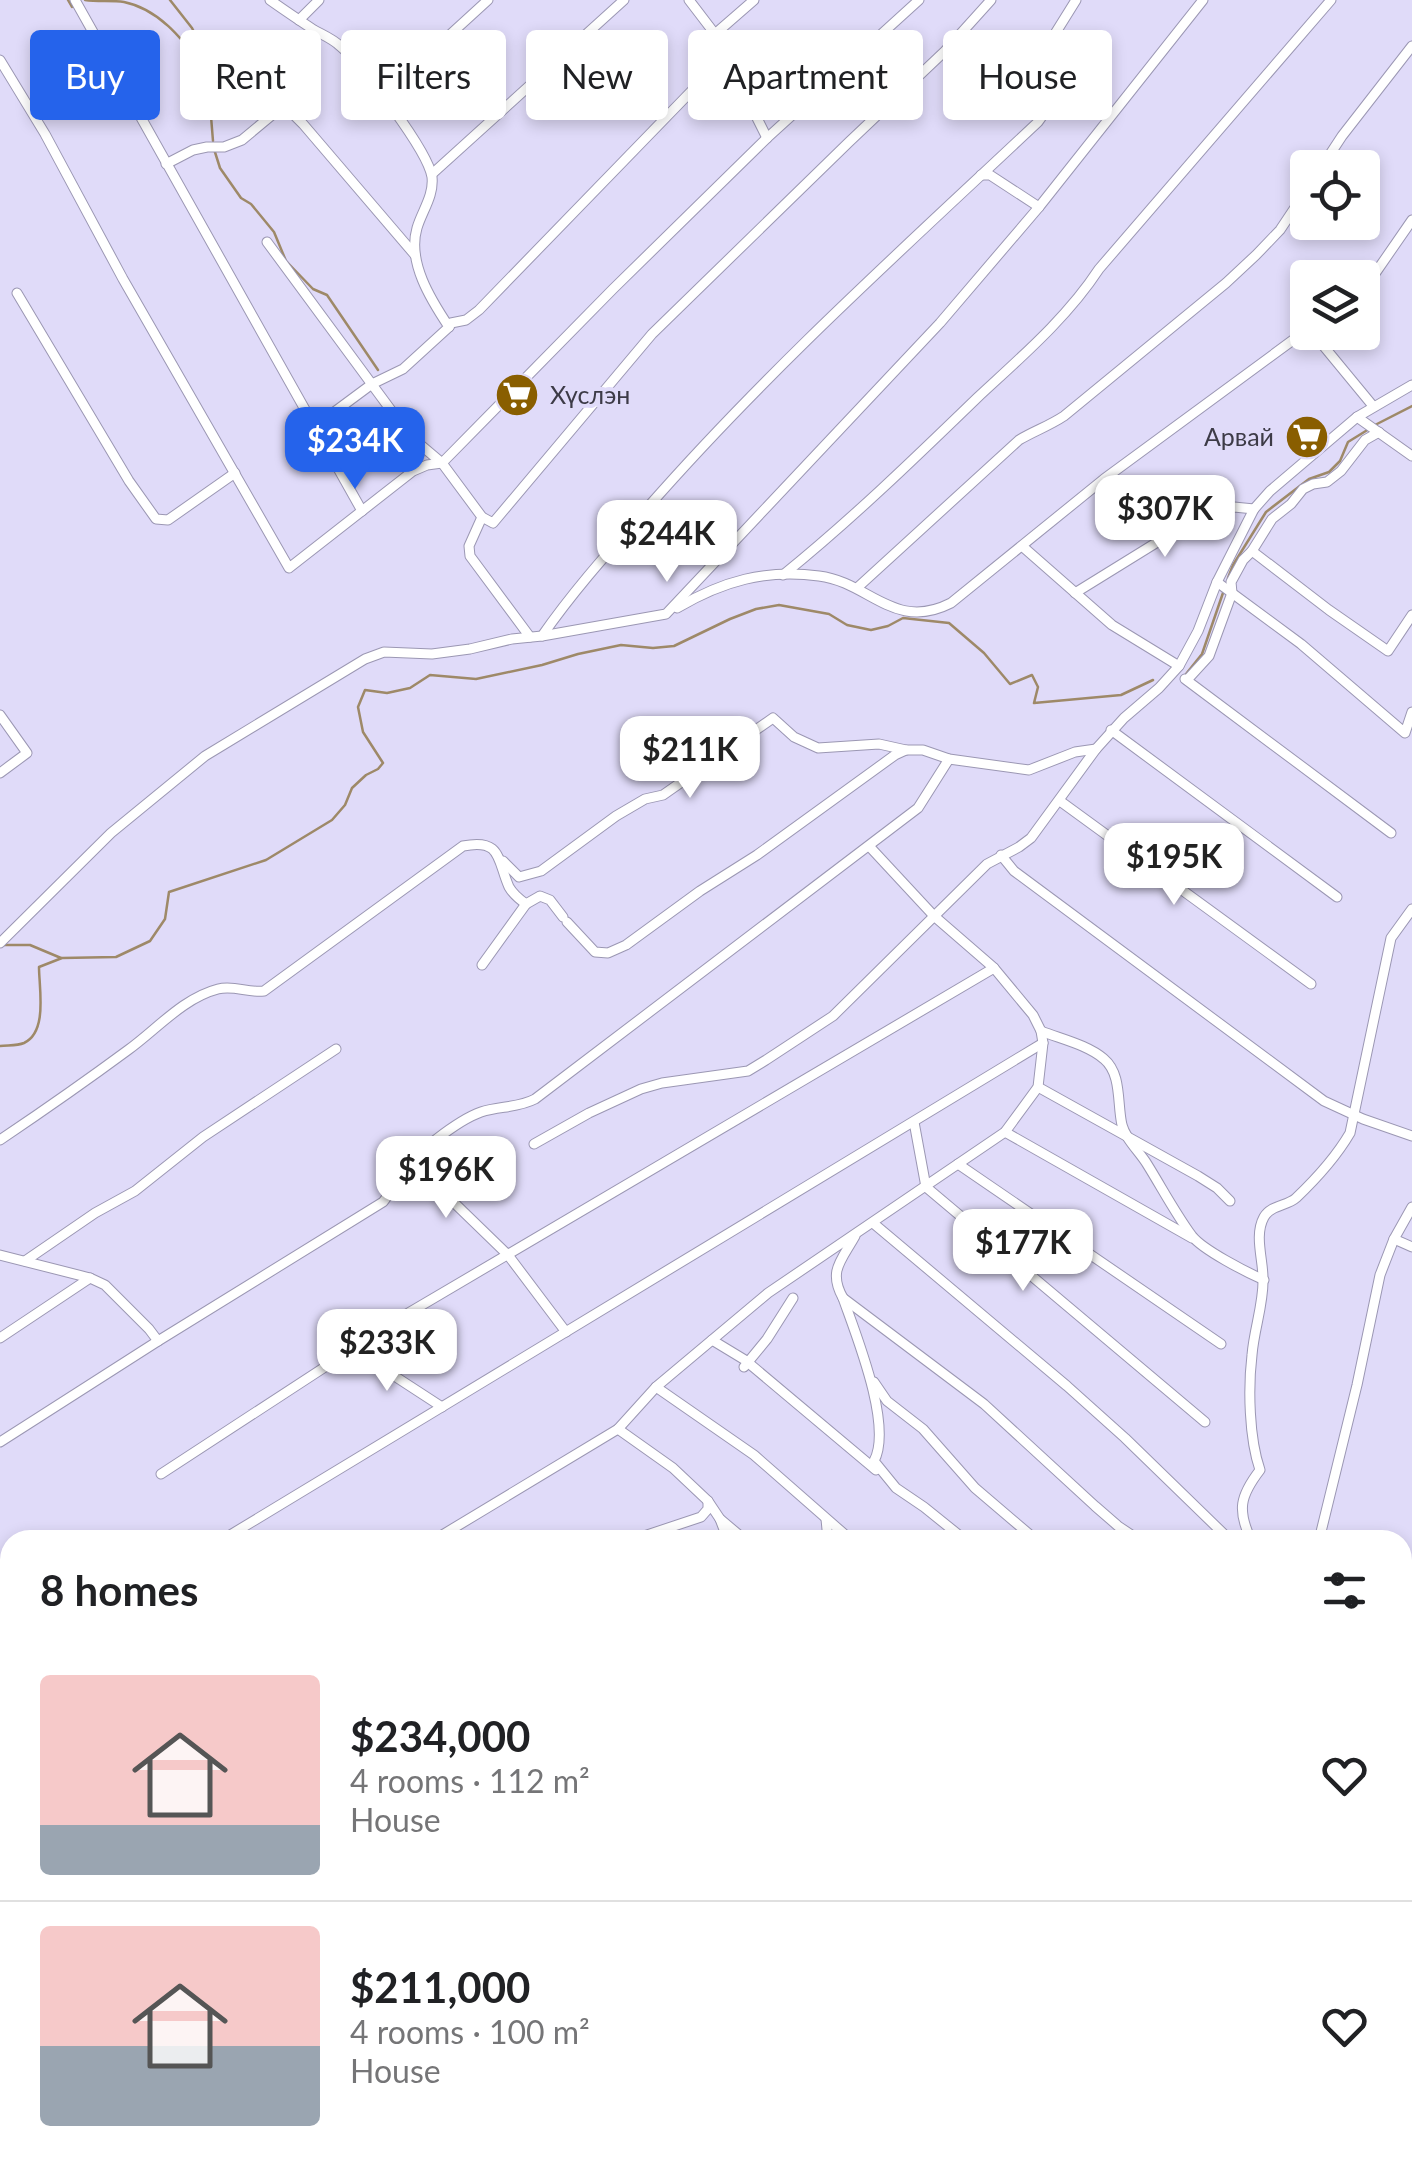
<!DOCTYPE html>
<html lang="en">
<head>
<meta charset="utf-8">
<style>
  :root { --surface:#fff; --page:#f2f2f2; --text:#202124; --muted:#757577; --line:#e0e0e0; --accent:#2563eb }
  body { margin:0; font-family:Lato,sans-serif; background:var(--page); color:var(--text); height:100vh; display:flex; flex-direction:column; font-size:38px; white-space:nowrap }
  * { box-sizing:border-box; margin:0 }
  p { font-size:32px; color:var(--muted) }
  .icon { flex:none; width:55px; height:55px; fill:none; stroke:currentColor; stroke-width:2; stroke-linecap:round; stroke-linejoin:round }
  .map { position:relative; flex:1; overflow:hidden }
  .details { position:absolute; left:0px; top:1530px; width:1412px; height:640px; display:flex; flex-direction:column; background:var(--surface); border-radius:30px 30px 0 0; box-shadow:0 5px 15px #0003 }
  .details>* { flex:none }
  .guide { position:absolute; left:30px; top:30px; width:1352px; height:90px; display:flex; gap:20px }
  .tools { position:absolute; left:1290px; top:150px; display:grid; gap:20px }
  .tools a { display:grid; place-items:center; width:90px; height:90px; border-radius:10px; background:var(--surface); box-shadow:0 5px 15px #0003; font-size:50px }
  .price { position:absolute; translate:-50% -85px; padding:0 22px; border-radius:20px; background:#fff; color:#222; font-size:32px; line-height:65px; filter:drop-shadow(0 2px 5px #0008) }
  .price::after { content:''; position:absolute; left:50%; top:60px; width:30px; height:22px; margin-left:-15px; background:inherit; clip-path:polygon(0 0,100% 0,50% 100%) }
  .price.on { background:var(--accent); color:#fff }
  ul { padding:0; list-style:none }
  li { display:flex; align-items:center; gap:30px; height:250px; padding:0 40px }
  li+li { border-top:2px solid var(--line) }
  li span { display:grid; place-items:center; flex:none; width:280px; height:200px; border-radius:10px; color:#555 }
  li>.icon { margin-inline-start:auto }
  span .icon { width:120px; height:120px; fill:#fffc; stroke-width:1 }
  li b { font-size:42px }
  h2 { display:flex; justify-content:space-between; align-items:center; height:120px; padding:0 40px; font-size:42px }
  .chip { padding:0 35px; border-radius:10px; background:var(--surface); box-shadow:0 5px 15px #0003; font-size:35px; line-height:90px }
  .chip.on { background:var(--accent); color:#fff }
  .map>svg:first-child { display:block }
</style>
</head>
<body>
<div class="map">
<svg width="1412" height="2170" viewBox="0 0 1412 2170">
  <rect width="100%" height="100%" fill="#e0dbf9"/>
  <g fill="none" stroke-linecap="round" stroke-linejoin="round">
    <!-- stream -->
    <g stroke="#9e8968" stroke-width="2.5">
      <polyline points="68,0 72,7"/>
      <path d="M85,0C98,2 112,0 124,2C159,9 182,39 203,66"/>
      <polyline points="170,0 192,28 204,51 206,94 210,104 213,141"/>
      <polyline points="214,149 220,168 241,198 251,204 274,232 286,261 313,289 327,295 378,370"/>
      <polyline points="1375,425 1412,406"/>
      <polyline points="1228,578 1233,565 1266,512 1309,479 1329,472 1340,461 1348,442 1369,429"/>
      <polyline points="1186,674 1202,654 1224,590"/>
      <polyline points="1,945 30,945 61,958"/>
      <path d="M0,1046C8,1045 17,1046 24,1043C48,1032 39,988 39,967L62,958L116,957L150,941L165,919L169,892L266,860L332,820L345,805L352,788L366,775L378,769L383,763L363,732L358,707L365,690L387,693L410,688L430,675L476,679L542,665L578,654L621,645L653,648L674,646L730,619L756,609L779,605L829,614L847,625L871,630L888,626L903,618L949,623L984,653L1010,684L1032,675L1038,687L1034,703L1121,695L1153,680"/>
    </g>
    <!-- minor casing -->
    <g stroke="#9b97b3" stroke-width="11">
      <g id="minor">
        <polyline points="75,0 362,511"/>
        <path d="M270,0C284,10 299,20 314,30C323,35 333,39 340,46C362,64 428,151 432,177C434,196 422,211 417,228C407,262 431,300 449,327L403,369L372,384L314,427"/>
        <polyline points="689,0 715,34 767,138"/>
        <polyline points="299,20 319,0"/>
        <polyline points="0,60 45,134 123,279 289,568 413,471 427,465 442,463 613,289 767,138 919,0"/>
        <polyline points="384,95 488,0"/>
        <polyline points="166,164 193,150 207,147 224,147 242,140 284,105 303,124 415,255"/>
        <polyline points="1321,168 1342,136 1412,46"/>
        <polyline points="432,174 624,0"/>
        <polyline points="981,175 990,175 1039,207"/>
        <polyline points="267,242 410,436 442,463 482,517 493,523 652,334 849,142 945,51 991,0"/>
        <polyline points="1362,285 1374,275 1412,220"/>
        <polyline points="17,293 129,481 156,519 168,520 235,473"/>
        <polyline points="449,327 451,323 466,320 479,310 709,73 715,57 715,34 754,0"/>
        <polyline points="1312,332 1373,406"/>
        <polyline points="1357,417 1412,456"/>
        <polyline points="482,517 469,546 470,556 530,637"/>
        <polyline points="1022,546 1112,625 1179,666"/>
        <polyline points="1252,551 1329,610 1388,651 1412,615"/>
        <path d="M783,575C851,520 914,459 977,398C1020,358 1067,318 1099,269L1331,0"/>
        <polyline points="1217,582 1301,644 1405,733 1412,712"/>
        <path d="M857,588L1019,440C1034,431 1049,426 1064,416L1226,283L1256,255L1280,230L1308,188"/>
        <polyline points="1075,593 1172,533 1218,509 1234,507 1254,509"/>
        <path d="M677,608C723,581 765,569 819,576C869,582 894,632 951,603L1104,479L1308,329"/>
        <path d="M542,636C574,590 611,549 648,507C769,369 905,247 1038,122L1053,101L1055,93C1044,83 1038,77 1038,61L1076,0"/>
        <polyline points="1185,679 1391,833"/>
        <polyline points="1187,680 1209,656 1232,593 1231,582 1243,560 1252,551 1272,519 1291,504 1303,489 1313,484 1327,482 1341,471 1365,440 1379,432"/>
        <polyline points="0,715 27,753 0,773"/>
        <polyline points="1111,730 1337,897"/>
        <polyline points="1060,801 1311,984"/>
        <polyline points="1001,855 1014,871 1324,1101 1363,1119 1412,1136"/>
        <polyline points="503,861 519,877 541,871 616,816 645,799 663,795 773,718 794,737 818,748 879,744 906,750"/>
        <polyline points="567,922 595,952 608,953 626,945 700,891 757,855 895,755 906,750 923,750 949,759 1029,770 1075,752 1096,749"/>
        <polyline points="0,943 111,833 205,756 365,659 384,652 432,654 470,649 512,639 542,636 666,614 940,323 1039,207 1203,0"/>
        <polyline points="482,965 526,904"/>
        <path d="M1041,1031C1061,1039 1088,1045 1104,1059C1122,1074 1117,1104 1122,1125C1126,1140 1139,1151 1147,1164C1162,1188 1175,1213 1192,1236C1203,1250 1246,1272 1264,1280"/>
        <polyline points="1038,1087 1198,1176 1217,1188 1230,1201"/>
        <polyline points="914,1122 926,1187 1205,1422"/>
        <polyline points="1005,1132 1192,1238"/>
        <path d="M0,1140C43,1111 86,1081 128,1050C156,1030 183,998 218,989C234,985 248,993 264,991L463,846C502,838 497,860 509,887C513,894 519,899 526,904L540,896L550,900L563,917"/>
        <polyline points="534,1144 589,1113 641,1089 662,1083 748,1071 766,1060 833,1016 987,864 1019,847 1031,838 1096,749 1124,718 1159,688 1179,666 1198,631 1217,582 1254,509 1270,491 1357,417 1412,385"/>
        <polyline points="410,1160 508,1255 566,1332"/>
        <polyline points="958,1164 1221,1344"/>
        <polyline points="873,1223 1067,1386 1125,1438 1230,1540"/>
        <path d="M855,1236C841,1261 828,1271 843,1298C856,1335 893,1426 874,1461L896,1488L924,1507L965,1540"/>
        <polyline points="1394,1239 1412,1247"/>
        <polyline points="0,1255 90,1278 105,1285 149,1329 158,1341"/>
        <polyline points="25,1261 95,1213 135,1191 203,1137 336,1049"/>
        <polyline points="843,1298 984,1404 1095,1506 1118,1526 1139,1540"/>
        <polyline points="0,1338 90,1278"/>
        <polyline points="712,1340 745,1360 876,1470"/>
        <polyline points="353,1349 442,1407"/>
        <polyline points="744,1367 767,1339 793,1298"/>
        <polyline points="874,1382 887,1401 923,1429 975,1488 1036,1540"/>
        <polyline points="656,1387 754,1455 851,1540"/>
        <polyline points="618,1429 673,1468 708,1501 720,1519 745,1540"/>
        <path d="M0,1442L158,1341L383,1202C391,1193 392,1184 398,1175C413,1155 458,1120 481,1112C499,1106 518,1108 535,1099L918,808L949,759"/>
        <polyline points="161,1474 400,1318 994,968"/>
        <polyline points="720,1519 728,1540"/>
        <polyline points="826,1519 828,1540"/>
        <polyline points="222,1540 1043,1043"/>
        <polyline points="434,1540 618,1429 656,1387 768,1293 1005,1132 1038,1087 1043,1043 1041,1031 1033,1015 994,968 934,916 869,846"/>
        <polyline points="632,1540 701,1517 708,1509 708,1501"/>
        <path d="M1251,1540C1237,1510 1240,1496 1260,1470C1249,1438 1248,1388 1252,1355C1254,1329 1264,1303 1263,1278C1263,1259 1254,1235 1264,1217C1271,1205 1287,1206 1296,1198C1317,1178 1336,1157 1350,1133L1391,938L1412,909"/>
        <polyline points="1319,1540 1357,1385 1380,1275 1394,1239 1412,1207"/>
        <polyline points="1402,1752 1412,1755"/>
        <polyline points="0,1823 10,1817"/>
        <polyline points="1402,1864 1412,1871"/>
        <polyline points="1402,1896 1412,1903"/>
        <polyline points="0,1908 10,1901"/>
        <polyline points="0,2012 10,2006"/>
        <polyline points="1402,2060 1412,2049"/>
        <polyline points="1402,2121 1412,2129"/>
        <polyline points="255,2160 255,2170"/>
        <polyline points="435,2160 437,2170"/>
        <polyline points="484,2160 491,2170"/>
        <polyline points="701,2160 713,2170"/>
        <polyline points="859,2160 872,2170"/>
        <polyline points="1103,2160 1104,2170"/>
        <polyline points="1207,2170 1208,2160"/>
        <polyline points="1289,2170 1292,2160"/>
        <polyline points="1334,2170 1338,2160"/>
      </g>
    </g>
    <!-- minor -->
    <use href="#minor" stroke="#fff" stroke-width="9"/>
  </g>
  <!-- icons -->
  <defs>
    <g id="supermarket-disc" transform="scale(2.25)"><circle r="9.5" fill="#895e00" stroke="#e0dbf9"/><path d="M-6-5.5h2.5l.6 2H6L4.5 2H-2.5L-4.4-4H-6ZM-1.5 3.2a1.3 1.3 0 1 0 .1 0ZM3 3.2a1.3 1.3 0 1 0 .1 0Z" fill="#fff"/></g>
  </defs>
  <g fill-rule="evenodd">
    <use href="#supermarket-disc" x="517" y="395"/>
    <use href="#supermarket-disc" x="1307" y="437"/>
  </g>
  <g text-anchor="middle" stroke-width="8" stroke-linejoin="round" paint-order="stroke">
    <!-- poi labels -->
    <g font-size="25" fill="#3d3b47" stroke="#e0dbf9" text-anchor="start">
      <text x="550" y="404">Хүслэн</text>
      <text x="1274" y="446" text-anchor="end">Арвай</text>
    </g>
  </g>
</svg>
<div class="tools">
<a><svg class="icon" aria-label="locate" viewBox="0 0 24 24"><circle cx="12" cy="12" r="6"/><path d="M12 2v4M12 18v4M2 12h4M18 12h4"/></svg></a>
<a><svg class="icon" aria-label="layers" viewBox="0 0 24 24"><path d="M12 4l9 5-9 5-9-5zM3 14l9 5 9-5"/></svg></a>
</div>
<b class="price on" style="left:355px;top:492px">$234K</b>
<b class="price" style="left:1165px;top:560px">$307K</b>
<b class="price" style="left:667px;top:585px">$244K</b>
<b class="price" style="left:690px;top:801px">$211K</b>
<b class="price" style="left:1174px;top:908px">$195K</b>
<b class="price" style="left:446px;top:1221px">$196K</b>
<b class="price" style="left:1023px;top:1294px">$177K</b>
<b class="price" style="left:387px;top:1394px">$233K</b>
<div class="guide">
<a class="chip on">Buy</a>
<a class="chip">Rent</a>
<a class="chip">Filters</a>
<a class="chip">New</a>
<a class="chip">Apartment</a>
<a class="chip">House</a>
</div>
<section class="details">
<h2>8 homes<svg class="icon" aria-label="filters" viewBox="0 0 24 24"><path d="M4 7h16M4 17h16"/><circle cx="9" cy="7" r="2"/><circle cx="15" cy="17" r="2"/></svg></h2>
<ul>
<li><span style="background:linear-gradient(#f6c9c9 75%,#9aa5b1 0)"><svg class="icon" aria-label="home" viewBox="0 0 24 24"><path d="M3 11l9-7 9 7M6 9v11h12V9"/></svg></span><div><b>$234,000</b><p>4 rooms · 112 m²</p><p>House</p></div><svg class="icon" aria-label="heart" viewBox="0 0 24 24"><path d="M12 20l-8-8c-3-5 5-10 8-4 3-6 11-1 8 4z"/></svg></li>
<li><span style="background:linear-gradient(#f6c9c9 60%,#9aa5b1 0)"><svg class="icon" aria-label="home" viewBox="0 0 24 24"><path d="M3 11l9-7 9 7M6 9v11h12V9"/></svg></span><div><b>$211,000</b><p>4 rooms · 100 m²</p><p>House</p></div><svg class="icon" aria-label="heart" viewBox="0 0 24 24"><path d="M12 20l-8-8c-3-5 5-10 8-4 3-6 11-1 8 4z"/></svg></li>
</ul>
</section>
</div>
</body>
</html>
